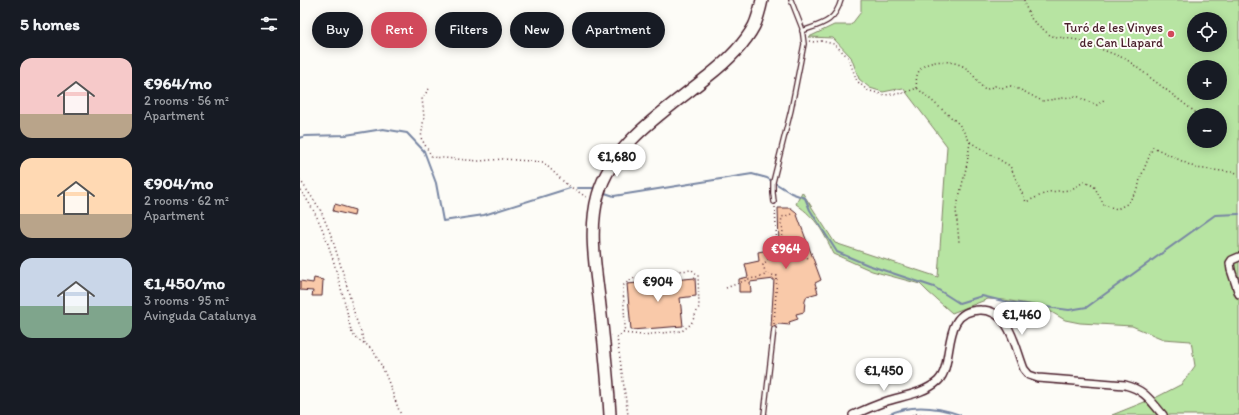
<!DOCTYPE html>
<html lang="en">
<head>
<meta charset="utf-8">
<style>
  :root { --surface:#171b24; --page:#20242c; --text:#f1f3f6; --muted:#9ea1a6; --accent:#d1495b }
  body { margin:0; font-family:Itim,sans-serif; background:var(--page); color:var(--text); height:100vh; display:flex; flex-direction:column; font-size:15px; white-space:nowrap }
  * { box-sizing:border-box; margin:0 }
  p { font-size:13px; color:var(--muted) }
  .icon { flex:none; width:22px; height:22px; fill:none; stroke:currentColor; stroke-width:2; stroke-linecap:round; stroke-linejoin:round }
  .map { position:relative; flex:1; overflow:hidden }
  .side { display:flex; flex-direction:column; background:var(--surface); width:300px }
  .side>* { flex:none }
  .hud { position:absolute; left:12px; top:12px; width:380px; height:36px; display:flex; gap:8px }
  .fabs { position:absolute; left:887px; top:12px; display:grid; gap:8px }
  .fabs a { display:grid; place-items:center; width:40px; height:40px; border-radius:50%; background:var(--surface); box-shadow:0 2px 10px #0003; font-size:20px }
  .price { position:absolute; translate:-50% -34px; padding:0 9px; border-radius:14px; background:#fff; color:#222; font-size:13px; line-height:26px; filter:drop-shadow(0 1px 2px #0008) }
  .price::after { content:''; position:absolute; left:50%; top:24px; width:12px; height:9px; margin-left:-6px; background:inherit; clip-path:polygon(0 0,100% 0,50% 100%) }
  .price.current { background:var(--accent); color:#fff }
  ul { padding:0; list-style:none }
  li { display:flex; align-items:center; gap:12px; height:100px; padding:0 20px }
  li span { display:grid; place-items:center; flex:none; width:112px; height:80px; border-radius:12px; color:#555 }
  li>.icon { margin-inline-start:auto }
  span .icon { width:48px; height:48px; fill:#fffc; stroke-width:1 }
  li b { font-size:17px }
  h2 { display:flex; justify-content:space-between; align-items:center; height:48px; padding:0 20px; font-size:17px }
  .pill { padding:0 14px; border-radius:18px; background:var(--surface); box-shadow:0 2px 10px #0003; font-size:14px; line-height:36px }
  .pill.current { background:var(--accent); color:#fff }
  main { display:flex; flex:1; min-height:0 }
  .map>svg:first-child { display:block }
</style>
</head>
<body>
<main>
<section class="side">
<h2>5 homes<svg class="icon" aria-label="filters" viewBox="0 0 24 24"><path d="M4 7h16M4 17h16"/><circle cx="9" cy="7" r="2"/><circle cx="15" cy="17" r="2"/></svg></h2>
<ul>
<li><span style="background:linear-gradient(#f6c9c9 70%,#b9a48a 0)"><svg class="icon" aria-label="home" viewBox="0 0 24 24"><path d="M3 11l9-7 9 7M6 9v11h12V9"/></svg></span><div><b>€964/mo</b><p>2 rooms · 56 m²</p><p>Apartment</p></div></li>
<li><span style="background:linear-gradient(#ffd9b3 70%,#b9a48a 0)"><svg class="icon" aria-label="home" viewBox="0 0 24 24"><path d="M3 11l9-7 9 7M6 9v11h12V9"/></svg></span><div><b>€904/mo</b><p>2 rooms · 62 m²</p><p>Apartment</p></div></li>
<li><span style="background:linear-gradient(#c9d6e8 60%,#7fa58c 0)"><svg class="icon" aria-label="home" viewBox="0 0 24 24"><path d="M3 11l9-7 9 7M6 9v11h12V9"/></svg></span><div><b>€1,450/mo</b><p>3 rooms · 95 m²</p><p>Avinguda Catalunya</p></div></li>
</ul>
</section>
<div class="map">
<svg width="939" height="415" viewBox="0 0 939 415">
  <rect width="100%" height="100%" fill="#fdfcf7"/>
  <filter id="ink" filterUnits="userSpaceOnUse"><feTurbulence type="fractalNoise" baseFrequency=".025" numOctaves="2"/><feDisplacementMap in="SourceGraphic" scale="8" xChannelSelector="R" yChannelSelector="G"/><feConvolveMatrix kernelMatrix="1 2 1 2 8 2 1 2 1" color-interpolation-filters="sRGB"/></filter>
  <g filter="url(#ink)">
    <!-- green -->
    <path fill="#b7e4a2" stroke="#808266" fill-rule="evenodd" d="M561,0H939V415H812L857,397L882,384L895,366L891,341L863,339L832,326L780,323L765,320L741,306L704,300L688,299L652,313L628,292L620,284L572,271L534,254C522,230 518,220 496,204L502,192L535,243L638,277L647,146L603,88L583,92L570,88L559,79L551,57L533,38L509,37L534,25H551L561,12ZM894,19H920V45H894ZM894,67H920V93H894ZM894,115H920V141H894Z"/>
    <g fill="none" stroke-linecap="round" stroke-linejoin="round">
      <!-- stream -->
      <g stroke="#7886a3" stroke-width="2">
        <polyline points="0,138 5,136 46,135 83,129 107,133 124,151 136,183 143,221 184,215 270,188"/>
        <polyline points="277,188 293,188"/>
        <polyline points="305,193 314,196 452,174 467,178 491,193 505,198 510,210 537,252 568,265 634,287 659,303 682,296 707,302 769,310 787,307 915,215 939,214"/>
        <path d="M588,415C610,404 637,407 660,415"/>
      </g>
    </g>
    <!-- building -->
    <g fill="#f9c9a9" stroke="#4a1f2b">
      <polygon points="35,204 55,210 54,216 33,211"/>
      <polygon points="478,208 491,208 496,212 521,280 515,283 518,293 507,296 505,301 504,312 496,314 498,319 489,322 490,325 479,324 471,327 474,279 450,282 451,292 439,292 439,279 448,277 445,264 459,261 458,252 479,248"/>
      <polygon points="14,278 23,280 22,296 12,296 13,291 0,290 0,281 13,283"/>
      <polygon points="395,278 396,296 380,298 383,326 331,330 327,284"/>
    </g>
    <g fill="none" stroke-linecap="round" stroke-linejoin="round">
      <!-- lane casing -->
      <g stroke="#4a1f2b" stroke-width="6">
        <g id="lane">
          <path d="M502,31C522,24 535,22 541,0"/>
          <polyline points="474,202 473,193 473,182 491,110 504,44 502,28 491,0"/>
          <polyline points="464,415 474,329"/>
        </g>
      </g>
      <!-- street casing -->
      <g stroke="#4a1f2b" stroke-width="10">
        <g id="street">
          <polyline points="939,257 932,260 930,263 931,270 939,294"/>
          <path d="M553,415C564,410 576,405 587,401C603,396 625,393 638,381C656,364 639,309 681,310C710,310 715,347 724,369L729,375L738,378L825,385C845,390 850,400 863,415"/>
        </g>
      </g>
      <!-- secondary casing -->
      <g stroke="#4a1f2b" stroke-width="14">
        <path id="secondary" d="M310,415C308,379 304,343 300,306C296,270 288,231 298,195C313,142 367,110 407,77C425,63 443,47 454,26C458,18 460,9 462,0"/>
      </g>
      <!-- path -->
      <g stroke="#4a1f2b" stroke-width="1.5" stroke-dasharray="1 3" stroke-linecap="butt">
        <polyline points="724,0 724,3 732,20 751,36 778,40 826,59 899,115"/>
        <polyline points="509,41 514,42 521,41 534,44 548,57 557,81 567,90 584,95 604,93 617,88 659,124 670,142 667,164 656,210 659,242"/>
        <path d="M617,88C616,83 616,77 618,73C625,57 655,60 666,68C673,73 678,83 685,90L695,86L701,88L711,86L723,91L742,101L777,96L784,100L797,105L805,99"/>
        <polyline points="129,89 122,98 124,117 121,138 132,157 179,161 203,159 243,162 266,184 288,198"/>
        <polyline points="670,142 710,166 726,202 748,192 770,190 784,182 794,186 804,205 817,209 827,204 838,189 840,179 853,147 896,168 939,173"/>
        <polyline points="0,180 20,209 31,235 44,276 56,319 65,343"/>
        <path d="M0,190C26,223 35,267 46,307C48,315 49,325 52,333C57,342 67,342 73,351C86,370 92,394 101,415"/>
        <polyline points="475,207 477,247 478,248 478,253"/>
        <polyline points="481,252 483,230 481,224 482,217 492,214"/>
        <polyline points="426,288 449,279 462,277 466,274"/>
        <polyline points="474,324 477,276 466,274 463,265 468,259 477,257 478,253 503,246 508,259"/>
        <path d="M323,333L342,335L382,331L391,324L399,307L398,275L392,270C370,272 338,270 323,286L325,327L323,333L317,338L328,415"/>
        <polyline points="612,415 616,414 633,415"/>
      </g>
      <!-- lane -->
      <use href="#lane" stroke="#fdfcf7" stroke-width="3.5"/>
      <!-- street -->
      <use href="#street" stroke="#fdfcf7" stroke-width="7"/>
      <!-- secondary -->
      <use href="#secondary" stroke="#fdfcf7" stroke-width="11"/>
    </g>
  </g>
  <!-- markers -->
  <circle fill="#d1495b" stroke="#fdfcf7" stroke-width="1.5" cx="871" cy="34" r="4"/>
  <g text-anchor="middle" stroke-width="4" stroke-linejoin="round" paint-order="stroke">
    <!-- poi labels -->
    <g font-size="13" fill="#4a1f2b" stroke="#fdfcf7" text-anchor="end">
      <text x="863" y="32">Turó de les Vinyes<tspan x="863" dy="15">de Can Llapard</tspan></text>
    </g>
  </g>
</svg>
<div class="fabs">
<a><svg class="icon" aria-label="locate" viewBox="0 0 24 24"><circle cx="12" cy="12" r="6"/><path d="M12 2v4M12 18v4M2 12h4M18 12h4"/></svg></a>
<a>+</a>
<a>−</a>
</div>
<b class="price" style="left:317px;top:178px">€1,680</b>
<b class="price current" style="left:486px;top:270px">€964</b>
<b class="price" style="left:358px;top:303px">€904</b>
<b class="price" style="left:722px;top:336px">€1,460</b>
<b class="price" style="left:584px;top:392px">€1,450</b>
<div class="hud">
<a class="pill">Buy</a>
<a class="pill current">Rent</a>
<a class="pill">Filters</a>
<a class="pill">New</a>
<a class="pill">Apartment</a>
</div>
</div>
</main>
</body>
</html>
